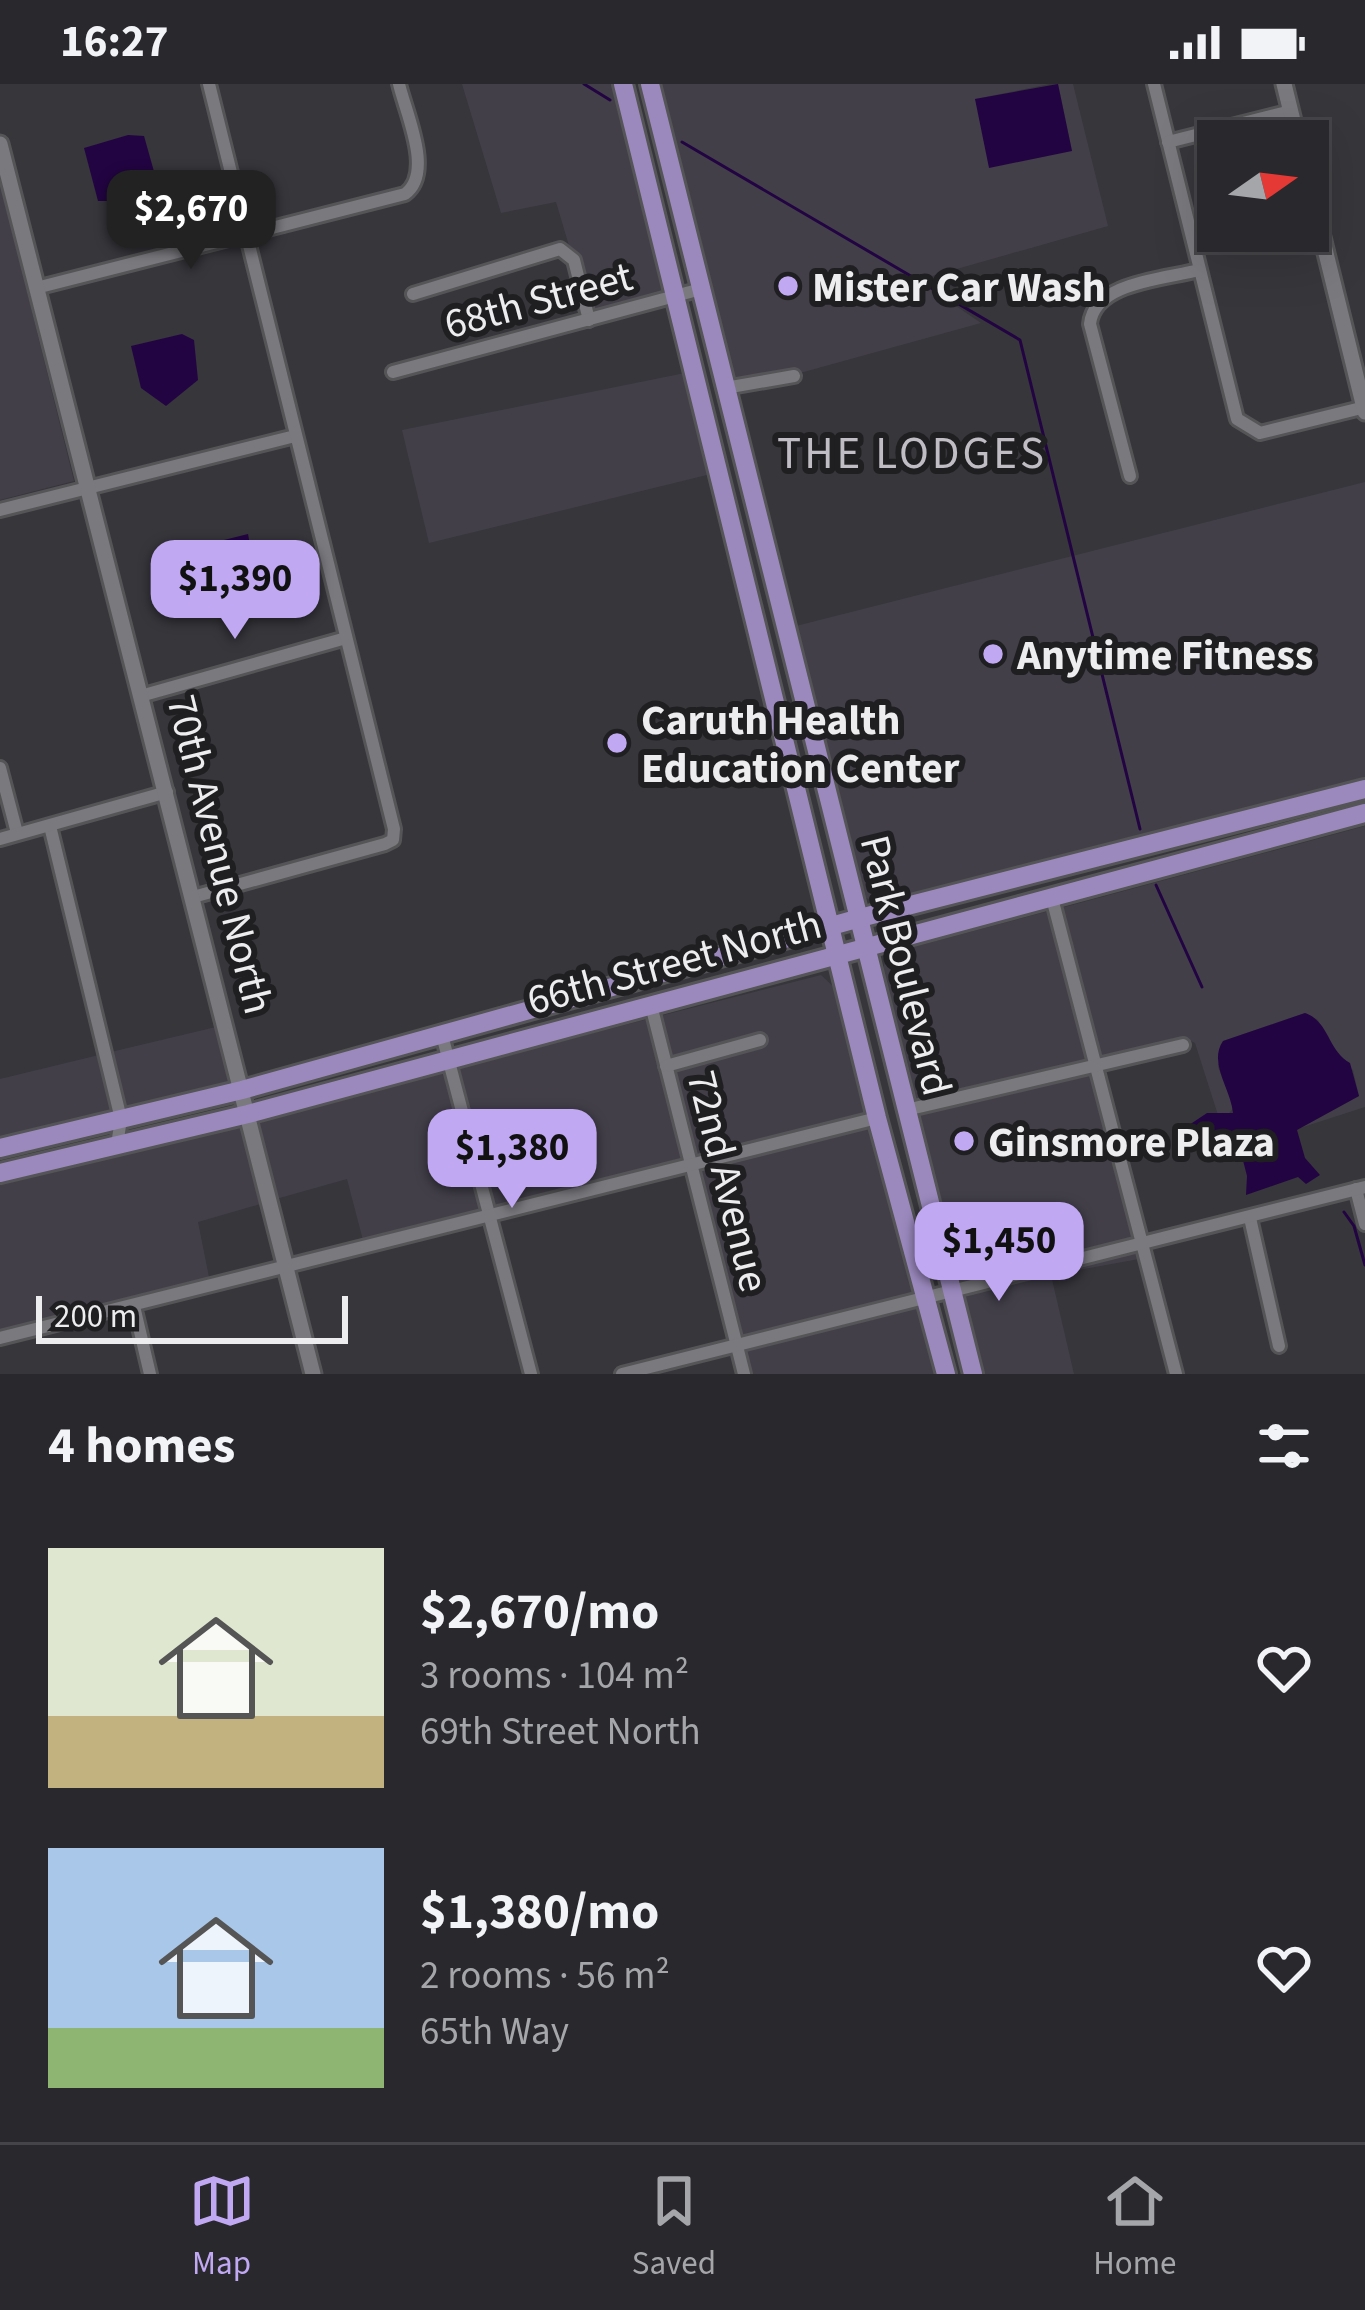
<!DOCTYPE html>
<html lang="en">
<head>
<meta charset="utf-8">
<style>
  :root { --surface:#29282c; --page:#353438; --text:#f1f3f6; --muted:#a5a6a9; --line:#454448; --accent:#c1a8f3 }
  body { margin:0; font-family:"Source Sans 3",sans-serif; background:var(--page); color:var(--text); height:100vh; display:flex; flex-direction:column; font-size:45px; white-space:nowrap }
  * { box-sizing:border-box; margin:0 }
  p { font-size:39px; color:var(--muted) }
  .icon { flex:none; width:66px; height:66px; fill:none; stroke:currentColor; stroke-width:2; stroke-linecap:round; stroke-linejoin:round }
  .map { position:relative; height:1290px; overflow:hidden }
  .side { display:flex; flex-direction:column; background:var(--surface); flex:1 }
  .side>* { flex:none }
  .needle { width:78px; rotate:76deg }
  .controls { position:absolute; left:1197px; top:36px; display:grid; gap:24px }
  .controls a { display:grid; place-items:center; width:132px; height:132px; border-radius:0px; background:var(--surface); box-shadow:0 12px 48px #0002,0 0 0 3px var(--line); font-size:60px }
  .scale { position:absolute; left:36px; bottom:30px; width:312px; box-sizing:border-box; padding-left:12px; border:6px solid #edecef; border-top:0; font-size:33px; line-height:42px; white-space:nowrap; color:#edecef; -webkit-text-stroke:9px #1f1e20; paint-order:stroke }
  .price { position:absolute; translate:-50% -102px; padding:0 27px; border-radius:24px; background:var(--accent); color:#111; font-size:39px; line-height:78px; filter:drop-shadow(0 3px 6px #0008) }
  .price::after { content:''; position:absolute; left:50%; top:72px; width:36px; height:27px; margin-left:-18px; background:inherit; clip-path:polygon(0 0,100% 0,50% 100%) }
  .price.current { background:#222; color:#fff }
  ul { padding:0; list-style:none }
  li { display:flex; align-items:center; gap:36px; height:300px; padding:0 48px }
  li span { display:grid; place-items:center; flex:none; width:336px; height:240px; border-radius:0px; color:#555 }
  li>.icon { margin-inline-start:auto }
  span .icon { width:144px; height:144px; fill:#fffc; stroke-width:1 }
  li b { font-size:51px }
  h2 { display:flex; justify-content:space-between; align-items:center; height:144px; padding:0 48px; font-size:51px }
  .status { display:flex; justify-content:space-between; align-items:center; height:84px; padding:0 60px; background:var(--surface); direction:ltr }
  .status svg { height:33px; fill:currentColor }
  .dock { display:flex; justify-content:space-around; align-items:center; height:168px; border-top:3px solid var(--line); background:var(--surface); font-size:33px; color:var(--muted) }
  .dock a { display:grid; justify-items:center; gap:6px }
  .dock .current { color:var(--accent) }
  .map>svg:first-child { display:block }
</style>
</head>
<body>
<div class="status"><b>16:27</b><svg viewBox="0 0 49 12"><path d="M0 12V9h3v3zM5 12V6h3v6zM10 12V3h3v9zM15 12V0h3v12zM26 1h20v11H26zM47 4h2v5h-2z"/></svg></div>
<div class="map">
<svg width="1365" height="1290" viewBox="0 0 1365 1290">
  <rect width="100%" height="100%" fill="#37363b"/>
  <!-- built -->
  <g fill="#423f49" fill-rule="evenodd">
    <polygon points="462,0 612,0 665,209 593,229 580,175 570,165 556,118 501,129"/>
    <polygon points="658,0 1050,0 975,15 1072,67 1058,0 1073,0 1108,142 918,196 981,239 800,289 732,298"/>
    <polygon points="0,99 74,397 0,416"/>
    <polygon points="685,289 711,390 429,459 402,346"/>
    <polygon points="1365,398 1365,697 887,821 860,812 792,543"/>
    <polygon points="1365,742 1365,1023 1300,1044 1359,1012 1353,986 1338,973 1318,936 1305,929 1223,957 1218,983 1234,1023 1227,1032 1218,1031 1195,959 1187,955 1103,976 1061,824"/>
    <polygon points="1049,827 1091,978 915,1018 882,889 887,870"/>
    <polygon points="821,891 839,908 870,1031 696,1076 673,985 767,959 763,950 671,975 660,932"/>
    <path d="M648,935L684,1079L494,1126L457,984ZM522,1034L528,1038L529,1081L527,1093L519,1098L507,1088L513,1081L505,1051L500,1049V1041Z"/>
    <polygon points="220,942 235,1001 125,1028 111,968"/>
    <polygon points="99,971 113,1030 0,1058 0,995"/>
    <polygon points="445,987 482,1129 364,1160 347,1095 276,1115 256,1034"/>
    <polygon points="1094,989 1135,1155 960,1199 917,1029"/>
    <polygon points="244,1037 264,1119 198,1138 210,1198 0,1249 0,1099"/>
    <polygon points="873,1041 918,1210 741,1254 699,1086"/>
    <polygon points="1137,1166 1139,1175 1051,1191 1074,1290 983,1290 963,1210"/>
    <polygon points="921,1220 939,1290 750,1290 744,1265"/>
  </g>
  <!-- water -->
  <g fill="#230443">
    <polygon points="1058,0 1072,67 989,84 975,15"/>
    <polygon points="128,51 144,52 155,91 149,103 120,117 98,117 84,64"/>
    <polygon points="182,250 194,256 198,296 166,322 141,304 131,262"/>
    <polygon points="248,450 257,500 202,516 188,465"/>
    <path d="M1305,929C1329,937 1328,967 1350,979L1359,1012L1297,1046L1305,1074L1320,1091L1306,1100L1298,1093L1246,1111L1247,1092L1238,1057L1199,1063L1189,1041L1207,1029H1233C1231,1005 1208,979 1223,957Z"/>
  </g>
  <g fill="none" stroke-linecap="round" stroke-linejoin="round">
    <!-- stream -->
    <g stroke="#230443" stroke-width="3">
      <polyline points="584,0 610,16"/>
      <polyline points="682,58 1020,256 1140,745"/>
      <polyline points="1156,801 1202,903"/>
      <polyline points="1344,1128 1354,1142 1365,1181"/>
    </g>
    <!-- minor casing -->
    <g stroke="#555457" stroke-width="18">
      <g id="minor">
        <polyline points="1154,0 1237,335 1260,349 1365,323"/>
        <polyline points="1168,58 1291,27"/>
        <path d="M36,204L405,110C434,89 406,30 399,0"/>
        <polyline points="413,210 560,165 574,176 589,236"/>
        <polyline points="393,288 701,205"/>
        <polyline points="725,304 794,292"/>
        <path d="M1130,392L1090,240C1094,198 1165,195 1199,186"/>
        <polyline points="0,426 295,352"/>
        <polyline points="144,611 346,554"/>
        <polyline points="0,684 17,749"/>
        <polyline points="50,742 121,1035 117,1061"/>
        <polyline points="0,755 167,708"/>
        <polyline points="193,813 385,760 393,756 394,745 209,0"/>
        <polyline points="1052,814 1176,1290"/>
        <polyline points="651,921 744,1290"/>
        <polyline points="442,951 531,1290"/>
        <polyline points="666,982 760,956"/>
        <polyline points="906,1026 1183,961"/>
        <polyline points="1356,1105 1365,1140"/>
        <polyline points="1250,1134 1279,1262"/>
        <polyline points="134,1222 150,1290"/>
        <polyline points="0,1254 877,1034"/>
        <polyline points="622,1290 1365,1103"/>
      </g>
    </g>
    <!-- tertiary casing -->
    <g stroke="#555457" stroke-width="21">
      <g id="tertiary">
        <polyline points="1284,0 1298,57"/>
        <polyline points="0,60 313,1290"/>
        <polyline points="1308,96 1365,328"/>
      </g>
    </g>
    <!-- primary casing -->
    <g stroke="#555457" stroke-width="24">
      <g id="primary">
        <polyline points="623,0 877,1034 946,1290"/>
        <polyline points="650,0 973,1290"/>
        <polyline points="0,1064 242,1006 860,834 1365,705"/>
        <polyline points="0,1089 248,1030 1365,729"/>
      </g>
    </g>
    <!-- minor -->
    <use href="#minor" stroke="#7a797e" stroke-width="12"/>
    <!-- tertiary -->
    <use href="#tertiary" stroke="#7a797e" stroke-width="15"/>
    <!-- primary -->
    <use href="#primary" stroke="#9b89be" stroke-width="18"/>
  </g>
  <!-- markers -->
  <g fill="#c1a8f3" stroke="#1f1e20" stroke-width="4.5">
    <circle cx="788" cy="202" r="12"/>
    <circle cx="993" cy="570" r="12"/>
    <circle cx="617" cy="659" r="12"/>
    <circle cx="964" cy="1057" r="12"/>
  </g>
  <g text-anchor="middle" stroke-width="12" stroke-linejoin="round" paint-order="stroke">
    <!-- poi labels -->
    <g font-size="42" font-weight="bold" fill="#edecef" stroke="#1f1e20" text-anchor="start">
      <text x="812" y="217">Mister Car Wash</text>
      <text x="1017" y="585">Anytime Fitness</text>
      <text x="641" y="650">Caruth Health<tspan x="641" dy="48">Education Center</tspan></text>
      <text x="988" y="1072">Ginsmore Plaza</text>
    </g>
    <!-- street labels -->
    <g font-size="42" fill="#edecef" stroke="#1f1e20">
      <text transform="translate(538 215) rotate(-15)" y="15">68th Street</text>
      <text transform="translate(221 770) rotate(76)" y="15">70th Avenue North</text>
      <text transform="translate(674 877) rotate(-15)" y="15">66th Street North</text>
      <text transform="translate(907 881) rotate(76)" y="15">Park Boulevard</text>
      <text transform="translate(729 1097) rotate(76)" y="15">72nd Avenue</text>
    </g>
    <!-- neighbourhood labels -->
    <g font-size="45" letter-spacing="3" fill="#c0bec4" stroke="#1f1e20">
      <text x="912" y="384">THE LODGES</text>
    </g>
  </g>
</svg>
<div class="controls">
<a><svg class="needle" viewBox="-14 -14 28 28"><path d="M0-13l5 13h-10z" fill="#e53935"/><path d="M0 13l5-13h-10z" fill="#a5a6a9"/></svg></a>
</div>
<div class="scale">200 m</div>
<b class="price current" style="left:191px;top:188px">$2,670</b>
<b class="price" style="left:235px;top:558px">$1,390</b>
<b class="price" style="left:512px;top:1127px">$1,380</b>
<b class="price" style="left:999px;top:1220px">$1,450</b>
</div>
<section class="side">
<h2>4 homes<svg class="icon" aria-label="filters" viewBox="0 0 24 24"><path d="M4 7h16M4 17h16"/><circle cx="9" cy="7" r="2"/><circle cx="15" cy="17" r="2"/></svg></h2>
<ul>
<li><span style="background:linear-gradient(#dfe7d0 70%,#c2b280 0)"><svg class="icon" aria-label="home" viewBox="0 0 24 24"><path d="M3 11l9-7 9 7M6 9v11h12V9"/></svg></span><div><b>$2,670/mo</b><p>3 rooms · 104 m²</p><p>69th Street North</p></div><svg class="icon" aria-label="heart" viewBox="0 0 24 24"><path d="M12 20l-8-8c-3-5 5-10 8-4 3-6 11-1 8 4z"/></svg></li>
<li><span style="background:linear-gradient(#a9c7e8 75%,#8fb573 0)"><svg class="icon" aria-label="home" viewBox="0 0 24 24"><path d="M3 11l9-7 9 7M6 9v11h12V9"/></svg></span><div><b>$1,380/mo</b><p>2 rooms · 56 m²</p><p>65th Way</p></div><svg class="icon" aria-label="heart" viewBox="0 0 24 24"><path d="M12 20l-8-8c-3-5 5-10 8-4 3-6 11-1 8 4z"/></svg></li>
</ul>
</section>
<nav class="dock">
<a class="current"><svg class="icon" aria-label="map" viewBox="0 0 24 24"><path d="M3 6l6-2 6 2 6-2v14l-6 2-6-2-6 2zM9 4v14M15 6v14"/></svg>Map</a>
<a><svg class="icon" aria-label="saved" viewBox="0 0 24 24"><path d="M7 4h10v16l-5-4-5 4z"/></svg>Saved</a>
<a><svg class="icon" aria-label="home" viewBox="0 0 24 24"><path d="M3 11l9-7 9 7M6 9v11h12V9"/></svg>Home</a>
</nav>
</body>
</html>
